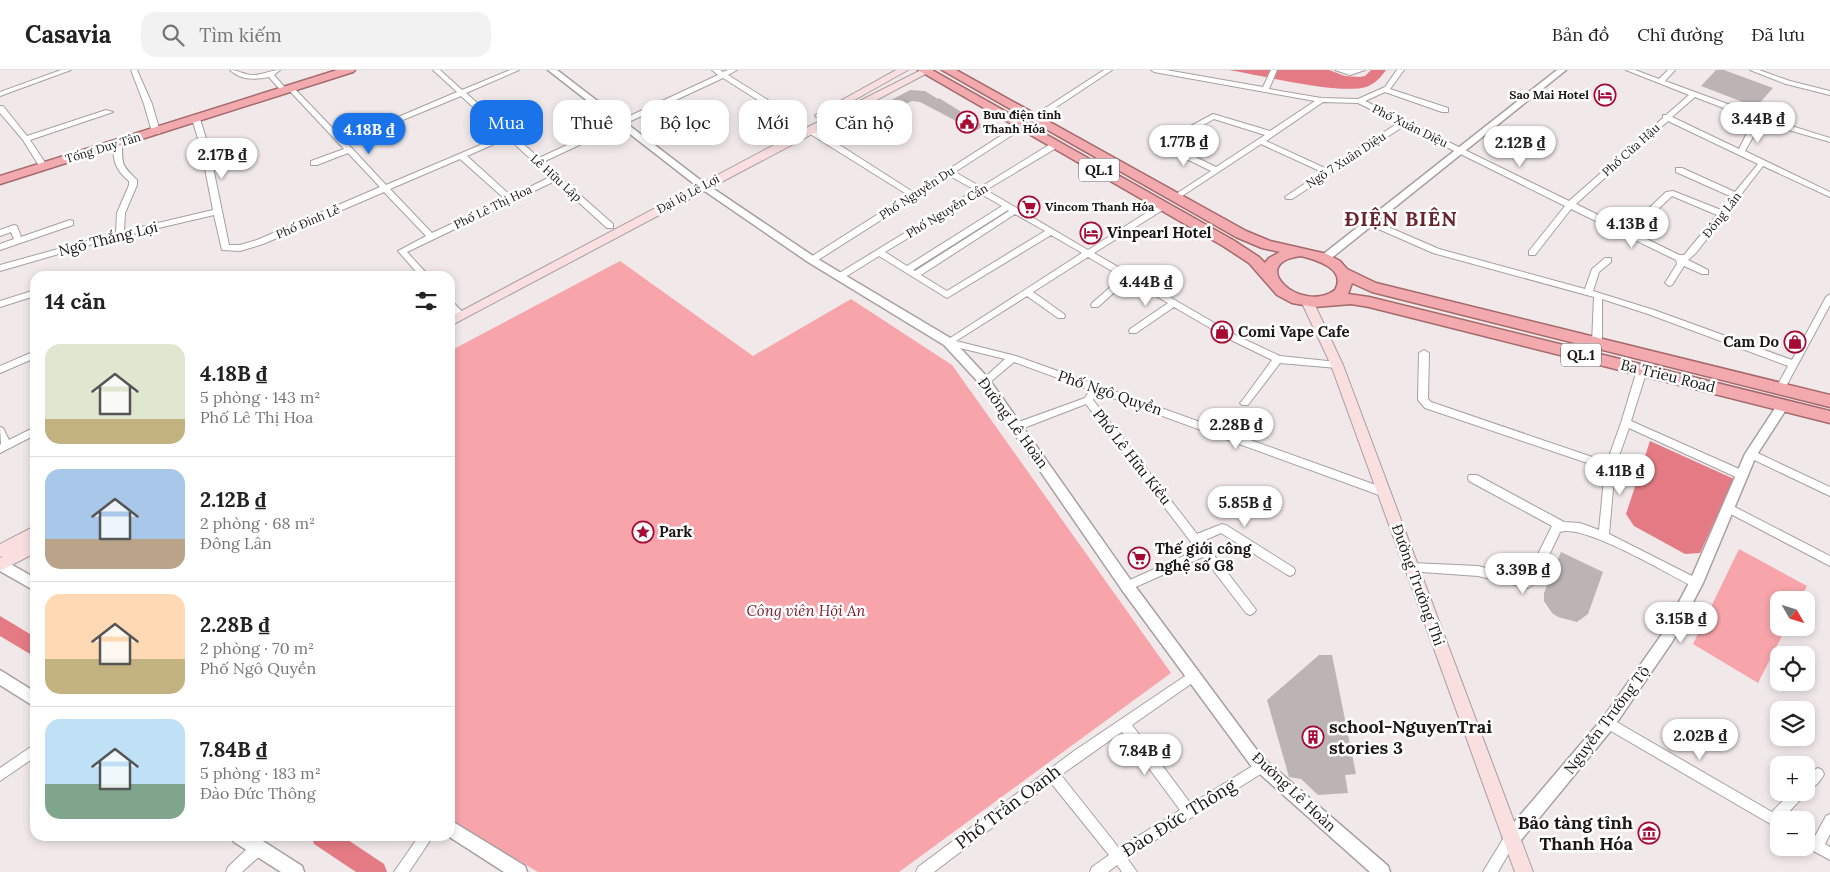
<!DOCTYPE html>
<html lang="vi">
<head>
<meta charset="utf-8">
<style>
  :root { --surface:#fff; --page:#f2f2f2; --text:#222; --muted:#767676; --line:#e0e0e0; --accent:#1a73e8 }
  body { margin:0; font-family:Lora,serif; background:var(--page); color:var(--text); height:100vh; display:flex; flex-direction:column; font-size:19px; white-space:nowrap }
  * { box-sizing:border-box; margin:0 }
  p { font-size:16px; color:var(--muted) }
  .icon { flex:none; width:28px; height:28px; fill:none; stroke:currentColor; stroke-width:2; stroke-linecap:round; stroke-linejoin:round }
  .map { position:relative; flex:1; overflow:hidden }
  .side { position:absolute; left:30px; top:201px; width:425px; height:570px; display:flex; flex-direction:column; background:var(--surface); border-radius:15px; box-shadow:0 2px 8px #0003 }
  .side>* { flex:none }
  .banner { position:absolute; left:470px; top:30px; width:475px; height:45px; display:flex; gap:10px }
  .needle { width:32px; rotate:129deg }
  .tools { position:absolute; left:1770px; top:521px; display:grid; gap:10px }
  .tools a { display:grid; place-items:center; width:45px; height:45px; border-radius:10px; background:var(--surface); box-shadow:0 2px 8px #0003; font-size:25px }
  .price { position:absolute; translate:-50% -42px; padding:0 11px; border-radius:18px; background:#fff; color:#222; font-size:16px; line-height:32px; filter:drop-shadow(0 1px 2px #0008) }
  .price::after { content:''; position:absolute; left:50%; top:30px; width:15px; height:11px; margin-left:-8px; background:inherit; clip-path:polygon(0 0,100% 0,50% 100%) }
  .price.selected { background:var(--accent); color:#fff }
  ul { padding:0; list-style:none }
  li { display:flex; align-items:center; gap:15px; height:125px; padding:0 15px }
  li+li { border-top:1px solid var(--line) }
  li span { display:grid; place-items:center; flex:none; width:140px; height:100px; border-radius:15px; color:#555 }
  li>.icon { margin-inline-start:auto }
  span .icon { width:60px; height:60px; fill:#fffc; stroke-width:1 }
  li b { font-size:21px }
  h2 { display:flex; justify-content:space-between; align-items:center; height:60px; padding:0 15px; font-size:21px }
  .pill { padding:0 18px; border-radius:15px; background:var(--surface); box-shadow:0 2px 8px #0003; font-size:18px; line-height:45px }
  .pill.selected { background:var(--accent); color:#fff }
  header { display:flex; align-items:center; gap:30px; box-sizing:border-box; height:70px; padding:0 25px; background:var(--surface); border-bottom:1px solid var(--line) }
  header strong { font-size:24px }
  nav { display:flex; gap:28px; margin-inline-start:auto; font-size:18px }
  .search { width:350px; height:45px; background:var(--page); display:flex; align-items:center; gap:12px; box-sizing:border-box; padding:0 18px; border-radius:15px; color:var(--muted); font-size:19px }
  .map>svg:first-child { display:block }
</style>
</head>
<body>
<header>
<strong>Casavia</strong>
<div class="search"><svg class="icon" aria-label="search" viewBox="0 0 24 24"><circle cx="10" cy="10" r="6"/><path d="M15 15l6 6"/></svg>Tìm kiếm</div>
<nav><a>Bản đồ</a><a>Chỉ đường</a><a>Đã lưu</a></nav>
</header>
<div class="map">
<svg width="1830" height="802" viewBox="0 0 1830 802">
  <rect width="100%" height="100%" fill="#f1e9e9"/>
  <!-- green -->
  <g fill="#f7a5aa">
    <polygon points="620,191 753,286 851,229 952,295 1171,603 899,802 538,802 450,750 450,281"/>
    <polygon points="1739,479 1807,516 1800,530 1779,530 1779,558 1786,558 1758,613 1693,574"/>
  </g>
  <!-- water -->
  <g fill="#e47b84">
    <path d="M1229,0H1329L1345,6L1360,7L1365,6L1371,0H1386C1381,7 1375,14 1366,17C1340,25 1260,5 1229,0Z"/>
    <polygon points="1650,371 1734,409 1700,483 1685,484 1634,456 1626,444"/>
  </g>
  <g fill="none" stroke-linecap="round" stroke-linejoin="round">
    <!-- river -->
    <g fill="#e47b84" fill-rule="evenodd">
      <polygon points="0,546 35,567 35,587 0,566"/>
      <polygon points="311,766 342,766 384,794 387,802 356,802 314,774"/>
    </g>
  </g>
  <!-- building -->
  <g fill="#bcb4b4">
    <polygon points="1716,0 1724,0 1773,18 1756,37 1701,16"/>
    <polygon points="910,20 925,21 938,29 939,28 984,56 975,61 920,32 912,31 893,40 884,34"/>
    <polygon points="1561,482 1603,502 1588,544 1577,552 1558,547 1552,543 1544,531 1544,523"/>
    <polygon points="1319,585 1332,585 1356,704 1345,705 1348,723 1318,725 1301,709 1289,707 1267,630"/>
  </g>
  <g fill="none" stroke-linecap="round" stroke-linejoin="round">
    <!-- minor casing -->
    <g stroke="#a79fa0" stroke-width="2">
      <g id="minor">
        <polygon points="61,0 71,0 0,26 0,22"/>
        <polygon points="131,0 137,0 152,34 160,62 159,64 153,64 152,62 144,34"/>
        <path d="M230,0C238,0 244,5 253,5C263,5 271,0 280,0L274,5L288,21L282,22L269,7C255,10 240,10 230,0Z"/>
        <path d="M433,0H440L462,20L510,0H519L466,23L539,88L718,5L712,0H720L723,2L728,0H737L728,5L806,54L799,56L723,8L543,92L613,154V158H607L555,111L407,182L429,206H420L398,181L426,166L384,122L263,174L240,181L222,180L214,145L107,170L0,201V195L116,163L117,143L129,115V111C116,101 111,88 115,72H118L122,74C122,96 122,95 137,110V115L125,143L124,161L213,140L201,78L192,49L196,47L200,49L209,78L229,175H240L257,170L380,117L348,83L317,95H311V91L344,79L287,18L293,17L344,70L457,22ZM461,26L504,65L386,115L347,73ZM508,68L550,107L511,126L467,86ZM460,89L505,129L432,163L390,119Z"/>
        <polygon points="1104,0 1112,0 1037,50 1030,48"/>
        <path d="M1151,0H1166L1263,17L1271,0H1277L1269,19L1321,28L1358,29L1385,17L1397,0H1404L1390,19L1448,38V42H1442L1385,22L1365,31L1569,131L1663,48V45H1666L1689,25L1626,0H1635L1659,9L1668,0H1675L1665,11L1763,47L1830,68V72L1757,51L1695,27L1672,47L1739,79L1746,65L1748,56L1755,54L1754,65L1745,81L1830,122V127L1763,96L1696,183L1688,190L1708,200V204H1702L1684,196L1672,215L1669,216L1665,213L1677,194L1676,190L1571,139L1535,185H1529V181L1565,136L1404,56L1292,129H1286L1285,127L1322,102L1261,74L1176,130L1172,128L1173,126L1211,101L1166,79L1164,72L1165,70L1213,44L1270,61L1315,31L1154,2ZM1323,32L1358,33L1398,53L1327,99L1266,71ZM1214,49L1265,65L1216,97L1173,76L1172,73ZM1668,51L1758,94L1735,122L1682,98H1676V102L1732,127L1721,140L1673,121L1666,122L1648,139V143H1654L1672,126L1717,145L1684,185H1679L1576,134Z"/>
        <polygon points="1335,0 1365,0 1350,5"/>
        <polygon points="1750,0 1759,0 1790,11 1830,21 1830,25 1786,14"/>
        <polygon points="0,36 3,36 27,66 106,40 113,42 30,70 48,97 44,99 41,99 23,70 0,43"/>
        <path d="M1019,54L1026,56L955,102L981,117L1052,73H1058V77L986,120L1088,180L1160,134H1166V138L1094,183L1235,265L1280,286L1337,292L1342,295L1337,298L1280,293L1248,335H1242L1240,333L1242,331L1272,290L1229,269L1174,237L1136,263H1130L1129,261L1130,259L1168,233L1128,210L1098,237H1092L1091,235L1092,233L1122,207L1088,187L1033,222L1064,244L1065,246L1064,248H1058L1027,226L956,271L1016,286L1387,419L1388,422L1387,425H1379L1014,292L988,314H982L980,312L982,310L1005,289L948,275L944,272L1082,183L1051,165L947,228L879,186L842,209H836V205L975,120L950,106L815,192H809V188L908,125L807,62V58H813L913,122ZM981,124L1002,136L907,196L885,182ZM1008,140L1009,141L915,201L913,200ZM1015,144L1045,161L947,221L921,205Z"/>
        <polygon points="1370,149 1439,179 1585,219 1592,199 1605,188 1611,188 1611,192 1599,202 1593,221 1654,240 1792,290 1826,227 1830,224 1830,235 1784,320 1781,321 1776,318 1788,296 1648,244 1602,229 1602,273 1597,276 1594,275 1592,273 1594,227 1433,183 1367,154 1367,150"/>
        <polygon points="70,150 73,151 73,155 0,180 0,174 14,169 11,162 0,166 0,160 14,155 17,156 21,167"/>
        <polygon points="35,220 35,226 0,237 0,231"/>
        <polygon points="450,231 453,232 464,244 465,246 464,248 458,248 450,239"/>
        <path d="M1424,280L1429,283L1428,329L1431,332L1607,392L1621,353L1637,300L1642,297L1645,298L1647,300L1631,351L1746,402L1747,405L1746,408H1738L1629,358L1615,397L1609,464L1700,510L1701,513L1700,516L1696,518L1692,516C1668,504 1583,453 1560,462L1536,513L1528,518L1478,506L1408,501L1407,498L1408,495L1412,493L1478,496L1526,508L1552,456L1469,411L1468,408L1469,405H1477L1564,452L1580,453L1599,460L1605,399L1425,338L1418,330L1419,283Z"/>
        <polygon points="35,281 35,288 0,303 0,296"/>
        <polygon points="1091,322 1096,325 1093,330 1197,464 1222,454 1226,455 1294,498 1295,501 1294,504 1290,506 1286,504 1221,463 1203,471 1254,537 1256,540 1254,543 1250,545 1246,543 1203,487 1131,519 1127,521 1123,519 1122,516 1123,513 1197,480 1086,334 1016,361 1011,357 1013,354 1085,328 1088,323"/>
        <polygon points="0,357 3,358 9,370 35,357 35,365 0,383 0,375 1,374"/>
        <polygon points="1751,380 1830,417 1830,426 1748,387 1746,384 1748,381"/>
        <polygon points="1729,434 1830,486 1830,496 1725,441 1724,438 1725,435"/>
        <path d="M1194,600L1198,601L1200,605L1198,609L1132,655L1191,734L1259,692L1263,690L1267,692L1269,696L1267,700L1127,788L1137,802H1122L1117,795L1108,802H1090L1092,797L1109,785L1051,713L934,802H916L918,797L1074,681ZM1122,662L1180,740L1119,778L1061,705Z"/>
        <polygon points="1608,647 1772,742 1791,722 1806,722 1804,726 1783,748 1784,750 1779,750 1779,759 1604,657 1602,653 1604,649"/>
        <polygon points="35,674 35,687 0,711 0,698"/>
        <path d="M1818,698L1822,700L1824,704C1821,711 1813,719 1806,722V707L1814,700Z"/>
        <polygon points="1830,744 1830,764 1825,774 1830,777 1830,790 1806,777 1806,764 1814,768 1826,746"/>
        <polygon points="1511,763 1516,764 1517,769 1498,802 1483,802 1506,764"/>
        <polygon points="419,766 433,766 409,802 394,802"/>
        <polygon points="258,772 263,773 264,778 263,783 242,802 226,802 228,797 253,773"/>
      </g>
    </g>
    <!-- tertiary casing -->
    <g stroke="#a79fa0" stroke-width="3">
      <g id="tertiary">
        <polygon points="548,0 557,0 699,109 816,188 952,269 989,309 1132,512 1262,687 1388,796 1390,802 1370,802 1252,697 1122,520 981,315 944,275 808,192 693,113"/>
        <polygon points="1557,0 1566,0 1329,190 1321,190 1320,188 1321,186"/>
        <polygon points="1783,331 1789,335 1756,386 1703,513 1672,572 1613,658 1517,775 1511,777 1505,775 1503,769 1505,763 1603,648 1662,564 1690,511 1745,384 1779,332"/>
        <polygon points="0,488 35,508 35,521 0,501"/>
        <polygon points="0,600 35,622 35,637 0,615"/>
        <polygon points="450,750 525,796 527,802 504,802 448,766 450,766"/>
        <polygon points="232,766 255,766 302,796 304,802 281,802 234,772"/>
      </g>
    </g>
    <!-- secondary casing -->
    <g stroke="#a79fa0" stroke-width="2">
      <g id="secondary">
        <polygon points="896,0 908,0 824,47 816,47 815,45"/>
        <polygon points="921,0 933,0 450,256 450,247 806,58"/>
        <polygon points="1307,227 1313,231 1343,295 1533,802 1515,802 1331,295 1301,231"/>
        <polygon points="35,456 35,469 30,472 35,470 35,483 0,501 0,488 3,486 0,487 0,474"/>
      </g>
    </g>
    <!-- trunk casing -->
    <g stroke="#a4696d" stroke-width="3">
      <g id="trunk">
        <polygon points="337,0 355,0 353,2 0,114 0,106"/>
        <path d="M918,0H932L1233,170L1259,187L1265,193L1269,188L1280,182L1262,178L1236,167L942,0H956L1246,161L1270,171L1327,184L1340,191L1347,199L1376,213L1830,325V337L1372,222L1352,213L1348,224L1369,227L1830,341V353L1369,237L1351,234L1315,237L1292,233L1277,225L1249,193L1223,176ZM1301,186C1317,190 1347,199 1335,220C1301,245 1245,193 1301,186Z"/>
      </g>
    </g>
    <!-- minor -->
    <use href="#minor" fill="#fff" fill-rule="evenodd"/>
    <!-- tertiary -->
    <use href="#tertiary" fill="#fff" fill-rule="evenodd"/>
    <!-- secondary -->
    <use href="#secondary" fill="#fadfe1" fill-rule="evenodd"/>
    <!-- trunk -->
    <use href="#trunk" fill="#f2aaaf" fill-rule="evenodd"/>
  </g>
  <!-- icons -->
  <defs>
    <g id="hotel-ring" transform="scale(1.125)"><circle r="9.5" fill="#fff" stroke="#a50934" stroke-width="1.5"/><path d="M-6-4.5h1.5V1H6V5H4.5V3h-9V5H-6ZM-4 0a1.8 1.8 0 1 1 3.6 0ZM.5 0V-2.5h3Q6-2.5 6 0Z" fill="#a50934"/></g>
    <g id="civic-ring" transform="scale(1.125)"><circle r="9.5" fill="#fff" stroke="#a50934" stroke-width="1.5"/><path d="M-.6-6.5H3V-4.5H.6V-3L4-1V1h2V6H-6V1h2V-1L-.6-3ZM-1.2 2.5V6h2.4V2.5Z" fill="#a50934"/></g>
    <g id="supermarket-ring" transform="scale(1.125)"><circle r="9.5" fill="#fff" stroke="#a50934" stroke-width="1.5"/><path d="M-6-5.5h2.5l.6 2H6L4.5 2H-2.5L-4.4-4H-6ZM-1.5 3.2a1.3 1.3 0 1 0 .1 0ZM3 3.2a1.3 1.3 0 1 0 .1 0Z" fill="#a50934"/></g>
    <g id="shop-ring" transform="scale(1.125)"><circle r="9.5" fill="#fff" stroke="#a50934" stroke-width="1.5"/><path d="M-5-2.5h2.3a2.7 3.5 0 0 1 5.4 0H5L5.5 6h-11ZM-1.5-2.5h3a1.5 2.3 0 0 0-3 0Z" fill="#a50934"/></g>
    <g id="sight-ring" transform="scale(1.125)"><circle r="9.5" fill="#fff" stroke="#a50934" stroke-width="1.5"/><path d="M0-6L1.8-2.2L6-1.7L2.9 1.2L3.7 5.4L0 3.3L-3.7 5.4L-2.9 1.2L-6-1.7L-1.8-2.2Z" fill="#a50934"/></g>
    <g id="building-ring" transform="scale(1.125)"><circle r="9.5" fill="#fff" stroke="#a50934" stroke-width="1.5"/><path d="M-4-6H4V6H1V3H-1V6H-4ZM-2.5-4.3h1.7v1.8h-1.7ZM.8-4.3h1.7v1.8H.8ZM-2.5-1h1.7V.8h-1.7ZM.8-1h1.7V.8H.8Z" fill="#a50934"/></g>
    <g id="museum-ring" transform="scale(1.125)"><circle r="9.5" fill="#fff" stroke="#a50934" stroke-width="1.5"/><path d="M0-6L6-3V-2H-6V-3ZM-5-1h2V3h-2ZM-1-1h2V3h-2ZM3-1h2V3H3ZM-6 4H6V6H-6Z" fill="#a50934"/></g>
  </defs>
  <g fill-rule="evenodd">
    <use href="#hotel-ring" x="1605" y="25"/>
    <use href="#civic-ring" x="967" y="52"/>
    <use href="#supermarket-ring" x="1029" y="137"/>
    <use href="#hotel-ring" x="1091" y="163"/>
    <use href="#shop-ring" x="1222" y="262"/>
    <use href="#shop-ring" x="1795" y="272"/>
    <use href="#sight-ring" x="643" y="462"/>
    <use href="#supermarket-ring" x="1139" y="488"/>
    <use href="#building-ring" x="1313" y="667"/>
    <use href="#museum-ring" x="1649" y="763"/>
  </g>
  <g text-anchor="middle" stroke-width="5" stroke-linejoin="round" paint-order="stroke">
    <!-- far-poi labels -->
    <g font-size="12" font-weight="bold" fill="#1a1717" stroke="#fff" text-anchor="start">
      <text x="1589" y="29" text-anchor="end">Sao Mai Hotel</text>
      <text x="983" y="49">Bưu điện tỉnh<tspan x="983" dy="14">Thanh Hóa</tspan></text>
      <text x="1045" y="141">Vincom Thanh Hóa</text>
    </g>
    <!-- far-street labels -->
    <g font-size="12" fill="#1a1717" stroke="#fff">
      <text transform="translate(1410 56) rotate(26)" y="4">Phố Xuân Diệu</text>
      <text transform="translate(103 78) rotate(-17)" y="4">Tống Duy Tân</text>
      <text transform="translate(1631 80) rotate(-42)" y="4">Phố Cửa Hậu</text>
      <text transform="translate(1346 90) rotate(-33)" y="4">Ngõ 7 Xuân Diệu</text>
      <text transform="translate(556 108) rotate(42)" y="4">Lê Hữu Lập</text>
      <text transform="translate(917 123) rotate(-33)" y="4">Phố Nguyễn Du</text>
      <text transform="translate(688 124) rotate(-28)" y="4">Đại lộ Lê Lợi</text>
      <text transform="translate(493 137) rotate(-26)" y="4">Phố Lê Thị Hoa</text>
      <text transform="translate(947 141) rotate(-31)" y="4">Phố Nguyễn Cẩn</text>
      <text transform="translate(1722 145) rotate(-52)" y="4">Đông Lân</text>
      <text transform="translate(308 152) rotate(-23)" y="4">Phố Đinh Lễ</text>
    </g>
    <!-- shield labels -->
    <g fill="#fff" stroke="#5f5d5d" stroke-width="1">
      <rect x="1079" y="88.5" width="40" height="23" rx="4"/>
      <rect x="1561" y="273.5" width="40" height="23" rx="4"/>
    </g>
    <g font-size="14" font-weight="bold" fill="#1a1717">
      <text x="1099" y="105">QL.1</text>
      <text x="1581" y="290">QL.1</text>
    </g>
    <!-- poi labels -->
    <g font-size="15" font-weight="bold" fill="#1a1717" stroke="#fff" text-anchor="start">
      <text x="1107" y="168">Vinpearl Hotel</text>
      <text x="1238" y="267">Comi Vape Cafe</text>
      <text x="1779" y="277" text-anchor="end">Cam Do</text>
      <text x="659" y="467">Park</text>
      <text x="1155" y="484">Thế giới công<tspan x="1155" dy="17">nghệ số G8</tspan></text>
    </g>
    <!-- street labels -->
    <g font-size="15" fill="#1a1717" stroke="#fff">
      <text transform="translate(108 169) rotate(-14)" y="5">Ngõ Thắng Lợi</text>
      <text transform="translate(1668 306) rotate(14)" y="5">Ba Trieu Road</text>
      <text transform="translate(1110 323) rotate(19)" y="5">Phố Ngô Quyền</text>
      <text transform="translate(1013 353) rotate(54)" y="5">Đường Lê Hoàn</text>
      <text transform="translate(1132 387) rotate(52)" y="5">Phố Lê Hữu Kiều</text>
      <text transform="translate(1418 515) rotate(70)" y="5">Đường Trường Thi</text>
      <text transform="translate(1607 650) rotate(-53)" y="5">Nguyễn Trường Tộ</text>
      <text transform="translate(1294 722) rotate(43)" y="5">Đường Lê Hoàn</text>
    </g>
    <!-- park labels -->
    <g font-size="15" font-style="italic" fill="#781a2b" stroke="#fff">
      <text x="806" y="546">Công viên Hội An</text>
    </g>
    <!-- near-poi labels -->
    <g font-size="18" font-weight="bold" fill="#1a1717" stroke="#fff" text-anchor="start">
      <text x="1329" y="663">school-NguyenTrai<tspan x="1329" dy="21">stories 3</tspan></text>
      <text x="1633" y="759" text-anchor="end">Bảo tàng tỉnh<tspan x="1633" dy="21">Thanh Hóa</tspan></text>
    </g>
    <!-- near-street labels -->
    <g font-size="18" fill="#1a1717" stroke="#fff">
      <text transform="translate(1008 737) rotate(-37)" y="6">Phố Trần Oanh</text>
      <text transform="translate(1179 748) rotate(-32)" y="6">Đào Đức Thông</text>
    </g>
    <!-- district labels -->
    <g font-size="20" font-weight="bold" letter-spacing="1" fill="#69232c" stroke="#fff">
      <text x="1401" y="156">ĐIỆN BIÊN</text>
    </g>
  </g>
</svg>
<div class="tools">
<a><svg class="needle" viewBox="-14 -14 28 28"><path d="M0-13l5 13h-10z" fill="#e53935"/><path d="M0 13l5-13h-10z" fill="#767676"/></svg></a>
<a><svg class="icon" aria-label="locate" viewBox="0 0 24 24"><circle cx="12" cy="12" r="6"/><path d="M12 2v4M12 18v4M2 12h4M18 12h4"/></svg></a>
<a><svg class="icon" aria-label="layers" viewBox="0 0 24 24"><path d="M12 4l9 5-9 5-9-5zM3 14l9 5 9-5"/></svg></a>
<a>+</a>
<a>−</a>
</div>
<b class="price" style="left:1758px;top:74px">3.44B ₫</b>
<b class="price selected" style="left:369px;top:85px">4.18B ₫</b>
<b class="price" style="left:1184px;top:97px">1.77B ₫</b>
<b class="price" style="left:1520px;top:98px">2.12B ₫</b>
<b class="price" style="left:222px;top:110px">2.17B ₫</b>
<b class="price" style="left:1632px;top:179px">4.13B ₫</b>
<b class="price" style="left:1146px;top:237px">4.44B ₫</b>
<b class="price" style="left:1236px;top:380px">2.28B ₫</b>
<b class="price" style="left:1620px;top:426px">4.11B ₫</b>
<b class="price" style="left:1245px;top:458px">5.85B ₫</b>
<b class="price" style="left:1523px;top:525px">3.39B ₫</b>
<b class="price" style="left:1681px;top:574px">3.15B ₫</b>
<b class="price" style="left:1700px;top:691px">2.02B ₫</b>
<b class="price" style="left:1145px;top:706px">7.84B ₫</b>
<div class="banner">
<a class="pill selected">Mua</a>
<a class="pill">Thuê</a>
<a class="pill">Bộ lọc</a>
<a class="pill">Mới</a>
<a class="pill">Căn hộ</a>
</div>
<section class="side">
<h2>14 căn<svg class="icon" aria-label="filters" viewBox="0 0 24 24"><path d="M4 7h16M4 17h16"/><circle cx="9" cy="7" r="2"/><circle cx="15" cy="17" r="2"/></svg></h2>
<ul>
<li><span style="background:linear-gradient(#dfe7d0 75%,#c2b280 0)"><svg class="icon" aria-label="home" viewBox="0 0 24 24"><path d="M3 11l9-7 9 7M6 9v11h12V9"/></svg></span><div><b>4.18B ₫</b><p>5 phòng · 143 m²</p><p>Phố Lê Thị Hoa</p></div></li>
<li><span style="background:linear-gradient(#a9c7e8 70%,#b9a48a 0)"><svg class="icon" aria-label="home" viewBox="0 0 24 24"><path d="M3 11l9-7 9 7M6 9v11h12V9"/></svg></span><div><b>2.12B ₫</b><p>2 phòng · 68 m²</p><p>Đông Lân</p></div></li>
<li><span style="background:linear-gradient(#ffd9b3 65%,#c2b280 0)"><svg class="icon" aria-label="home" viewBox="0 0 24 24"><path d="M3 11l9-7 9 7M6 9v11h12V9"/></svg></span><div><b>2.28B ₫</b><p>2 phòng · 70 m²</p><p>Phố Ngô Quyền</p></div></li>
<li><span style="background:linear-gradient(#bfe0f5 65%,#7fa58c 0)"><svg class="icon" aria-label="home" viewBox="0 0 24 24"><path d="M3 11l9-7 9 7M6 9v11h12V9"/></svg></span><div><b>7.84B ₫</b><p>5 phòng · 183 m²</p><p>Đào Đức Thông</p></div></li>
</ul>
</section>
</div>
</body>
</html>
